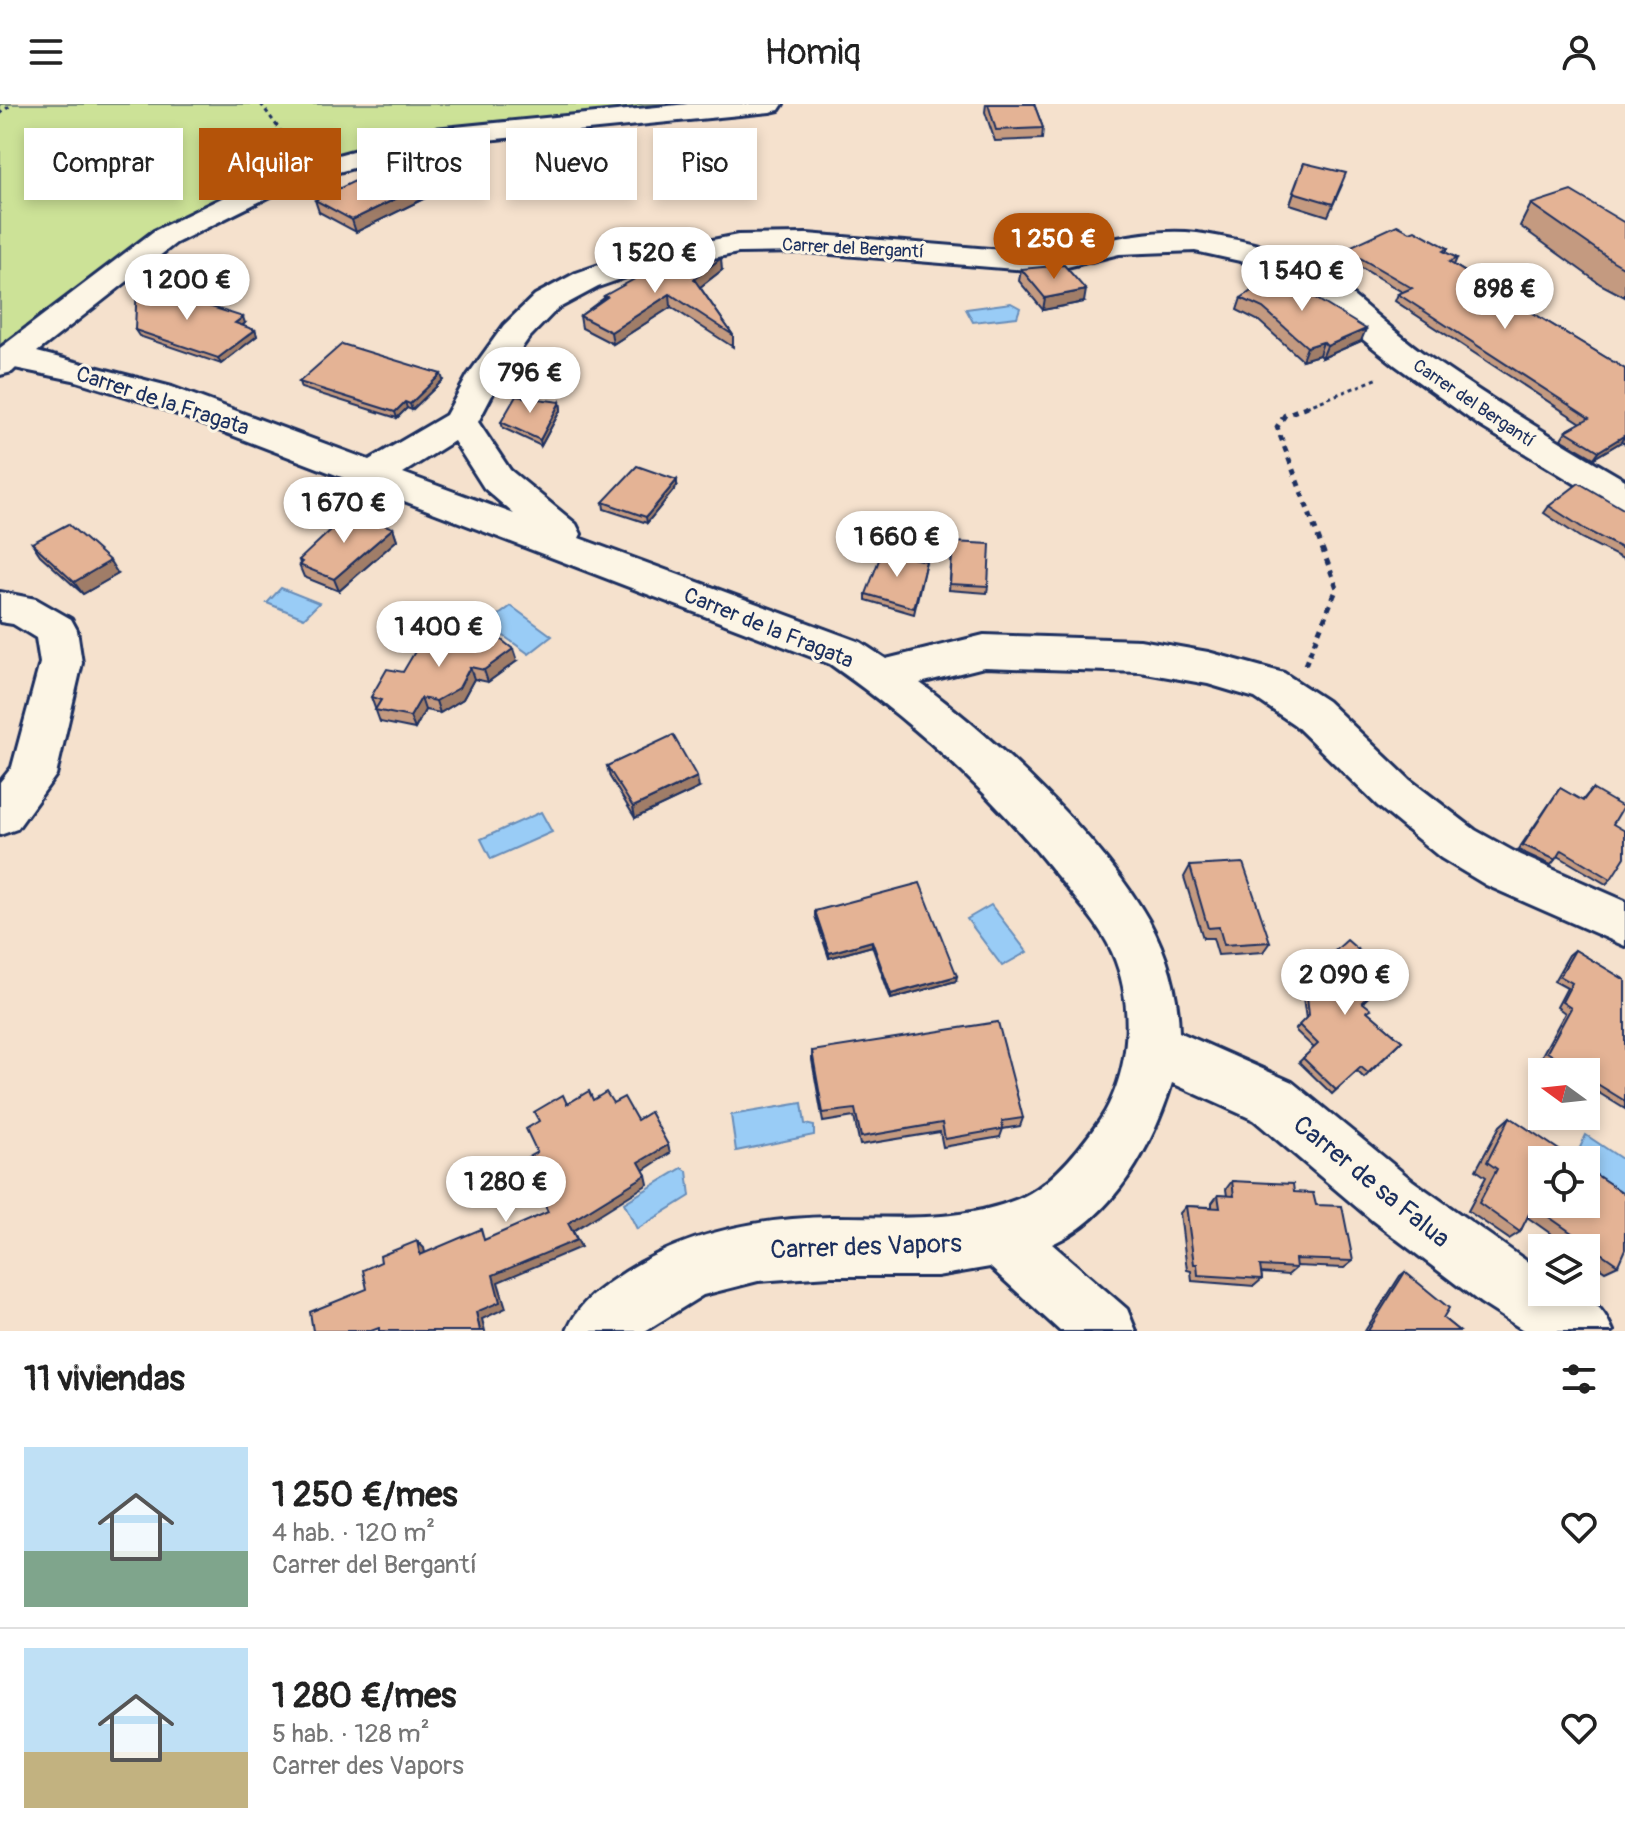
<!DOCTYPE html>
<html lang="es">
<head>
<meta charset="utf-8">
<style>
  :root { --surface:#fff; --page:#f6f6f6; --text:#222; --muted:#767676; --line:#e0e0e0; --accent:#b45309 }
  body { margin:0; font-family:Pangolin,sans-serif; background:var(--page); color:var(--text); height:100vh; display:flex; flex-direction:column; font-size:30px; white-space:nowrap }
  * { box-sizing:border-box; margin:0 }
  p { font-size:26px; color:var(--muted) }
  .icon { flex:none; width:44px; height:44px; fill:none; stroke:currentColor; stroke-width:2; stroke-linecap:round; stroke-linejoin:round }
  .map { position:relative; height:1227px; overflow:hidden }
  .panel { display:flex; flex-direction:column; background:var(--surface); flex:1 }
  .panel>* { flex:none }
  .guide { position:absolute; left:24px; top:24px; width:800px; height:72px; display:flex; gap:16px }
  .needle { width:52px; rotate:285deg }
  .controls { position:absolute; left:1528px; top:954px; display:grid; gap:16px }
  .controls a { display:grid; place-items:center; width:72px; height:72px; border-radius:0px; background:var(--surface); box-shadow:0 4px 12px #0003; font-size:40px }
  .price { position:absolute; translate:-50% -68px; padding:0 18px; border-radius:28px; background:#fff; color:#222; font-size:26px; line-height:52px; filter:drop-shadow(0 2px 4px #0008) }
  .price::after { content:''; position:absolute; left:50%; top:48px; width:24px; height:18px; margin-left:-12px; background:inherit; clip-path:polygon(0 0,100% 0,50% 100%) }
  .price.selected { background:var(--accent); color:#fff }
  ul { padding:0; list-style:none }
  li { display:flex; align-items:center; gap:24px; height:200px; padding:0 24px }
  li+li { border-top:2px solid var(--line) }
  li span { display:grid; place-items:center; flex:none; width:224px; height:160px; border-radius:0px; color:#555 }
  li>.icon { margin-inline-start:auto }
  span .icon { width:96px; height:96px; fill:#fffc; stroke-width:1 }
  li b { font-size:34px }
  h2 { display:flex; justify-content:space-between; align-items:center; height:96px; padding:0 24px; font-size:34px }
  .tag { padding:0 28px; border-radius:0px; background:var(--surface); box-shadow:0 4px 12px #0003; font-size:28px; line-height:72px }
  .tag.selected { background:var(--accent); color:#fff }
  header { display:flex; justify-content:space-between; align-items:center; height:104px; padding:0 24px; background:var(--surface); font-size:36px; font-weight:600 }
  .map>svg:first-child { display:block }
</style>
</head>
<body>
<header><svg class="icon" aria-label="menu" viewBox="0 0 24 24"><path d="M4 6h16M4 12h16M4 18h16"/></svg>Homiq<svg class="icon" aria-label="person" viewBox="0 0 24 24"><circle cx="12" cy="8" r="4"/><path d="M4 21q1-7 8-7t8 7"/></svg></header>
<div class="map">
<svg width="1625" height="1227" viewBox="0 0 1625 1227">
  <rect width="100%" height="100%" fill="#f5e1cd"/>
  <filter id="ink" filterUnits="userSpaceOnUse"><feTurbulence type="fractalNoise" baseFrequency=".0125" numOctaves="2"/><feDisplacementMap in="SourceGraphic" scale="16" xChannelSelector="R" yChannelSelector="G"/><feConvolveMatrix kernelMatrix="1 2 1 2 8 2 1 2 1" color-interpolation-filters="sRGB"/></filter>
  <g filter="url(#ink)">
    <!-- green -->
    <polygon fill="#cce297" stroke="#74887a" stroke-width="2" points="0,0 770,0 434,33 285,74 165,133 0,261"/>
    <!-- water -->
    <g fill="#99ccf6" stroke="#678db9" stroke-width="2">
      <polygon points="1011,199 1020,204 1017,213 973,218 966,205"/>
      <polygon points="281,484 319,499 304,514 267,499"/>
      <polygon points="511,502 552,532 529,550 487,520"/>
      <polygon points="541,708 552,728 491,755 481,735"/>
      <polygon points="991,801 1027,848 1002,862 967,815"/>
      <polygon points="802,999 805,1020 814,1022 814,1031 736,1047 731,1011"/>
      <polygon points="1586,1031 1625,1057 1625,1090 1586,1064 1586,1056 1574,1056"/>
      <polygon points="682,1064 687,1067 690,1092 637,1125 624,1099"/>
    </g>
    <g fill="none" stroke-linecap="round" stroke-linejoin="round">
      <!-- minor casing -->
      <g stroke="#1b2f5e" stroke-width="6">
        <g id="minor">
          <path d="M688,0H783L779,6L770,8L436,41L295,80L176,139L37,248L172,283L369,356L446,311L468,271L504,221L535,191L576,169L616,155L738,131L807,130L1028,148C1084,146 1139,122 1197,129C1232,134 1277,143 1308,160C1349,183 1389,226 1429,253C1493,297 1558,337 1625,376V406L1612,402L1480,322L1395,261L1286,174L1249,159L1195,147L1119,150L1059,165L1028,166L807,148L738,149L635,170L598,183L557,205L528,235L502,272L478,318L510,366L576,420L581,430L579,434L860,538L886,555L984,531L1140,536L1208,548L1284,569L1327,597L1410,676L1475,726L1520,751L1625,797V842L1486,781L1441,754L1378,702L1295,621L1255,594L1208,580L1140,568L984,563L920,579C995,634 1104,736 1149,817C1168,852 1178,889 1179,928L1292,978L1413,1077L1542,1168V1188C1579,1188 1598,1191 1613,1227H1525L1481,1199L1373,1117L1254,1016L1172,979C1153,1041 1115,1112 1052,1140L1127,1205L1136,1227H1060L990,1163L937,1172H830L758,1177L703,1191L645,1227H567C579,1198 599,1185 625,1168C688,1128 759,1114 833,1113C896,1113 958,1119 1018,1095C1051,1082 1080,1045 1100,1016C1131,969 1135,900 1112,848C1101,823 1080,800 1063,779C996,694 919,622 830,560L148,299L73,276L0,261V244L154,127L275,68L434,25ZM454,337L484,384L514,410L403,369Z"/>
          <polygon points="0,488 36,495 71,515 77,526 82,559 56,671 17,725 0,731 0,678 12,663 40,559 36,534 13,520 0,518"/>
        </g>
      </g>
      <!-- major casing -->
      <g stroke="#1b2f5e" stroke-width="6">
        <polygon id="major" points="10,243 22,246 27,253 12,268 0,271 0,245"/>
      </g>
      <!-- path-far1 -->
      <g stroke="#1b2f5e" stroke-width="3" stroke-dasharray="4 4" stroke-linecap="butt">
        <polyline points="261,0 293,44"/>
        <polyline points="0,10 12,0"/>
        <polyline points="1306,303 1379,274"/>
      </g>
      <!-- path -->
      <polyline stroke="#1b2f5e" stroke-width="5" stroke-dasharray="6 6" stroke-linecap="butt" points="1305,561 1337,484 1277,323 1285,311 1311,301"/>
      <!-- minor -->
      <use href="#minor" fill="#fcf5e5" fill-rule="evenodd"/>
      <!-- major -->
      <use href="#major" fill="#fcf5e5" fill-rule="evenodd"/>
    </g>
    <!-- wall -->
    <g fill="#c49a80" stroke="#1b2f5e" stroke-width="2">
      <polygon points="986,0 1034,0 1043,24 1042,35 995,37 985,8"/>
      <polygon points="1304,59 1342,81 1328,112 1290,100"/>
      <polygon points="453,67 456,79 356,128 319,108 315,96 365,76"/>
      <polygon points="1531,100 1625,119 1625,193 1600,180 1520,122"/>
      <polygon points="1410,128 1448,144 1446,149 1457,154 1454,161 1625,265 1625,340 1621,338 1594,354 1561,335 1566,327 1581,319 1395,197 1398,190 1402,188 1342,152 1345,145"/>
      <polygon points="685,162 722,166 700,183 733,231 733,243 671,203 613,240 582,224 580,212 604,194 604,192"/>
      <polygon points="1021,165 1084,198 1043,206 1019,177"/>
      <polygon points="1241,194 1361,237 1322,254 1319,251 1302,256 1259,217 1237,206"/>
      <polygon points="245,219 242,222 255,226 257,232 221,260 139,232 135,226"/>
      <polygon points="443,276 412,306 407,304 397,314 301,284 299,278"/>
      <polygon points="560,298 561,305 541,342 503,324 501,318"/>
      <polygon points="677,382 647,419 604,405 603,398"/>
      <polygon points="1549,402 1625,406 1625,456 1581,434 1544,409"/>
      <polygon points="393,424 397,436 339,487 304,473 299,461 300,460 299,456"/>
      <polygon points="953,438 988,482 987,489 949,486"/>
      <polygon points="32,439 118,470 83,490 40,451"/>
      <polygon points="926,457 914,510 866,496 866,490"/>
      <polygon points="517,557 488,578 474,575 463,595 440,609 425,606 415,625 380,618 371,593 403,568"/>
      <polygon points="607,662 699,684 635,714 610,673"/>
      <polygon points="1560,684 1582,697 1592,685 1613,720 1611,775 1606,780 1558,752 1551,761 1518,746"/>
      <polygon points="1190,762 1270,838 1263,848 1218,851 1213,834 1203,834 1184,773"/>
      <polygon points="815,807 956,877 891,895 872,842 829,854 815,812"/>
      <polygon points="1575,846 1625,876 1625,1005 1586,981 1586,968 1565,968 1541,953 1565,909 1557,903 1567,884 1554,877 1569,851"/>
      <polygon points="1372,872 1377,885 1363,898 1368,908 1402,937 1364,974 1357,967 1332,990 1299,958 1314,944 1295,926 1306,915 1301,879 1305,874"/>
      <polygon points="812,947 1023,1014 1020,1022 1003,1025 1000,1033 943,1043 940,1028 860,1041 854,1013 823,1018 812,956"/>
      <polygon points="1510,1013 1618,1161 1605,1167 1586,1154 1586,1144 1571,1144 1527,1113 1520,1128 1509,1135 1468,1107 1486,1073 1476,1066 1500,1022"/>
      <polygon points="1232,1077 1294,1088 1316,1101 1353,1157 1344,1164 1296,1162 1296,1164 1288,1171 1261,1169 1262,1175 1254,1182 1192,1177 1191,1167 1187,1166 1180,1109 1186,1102 1212,1103 1212,1099 1218,1091 1227,1092 1226,1085"/>
      <polygon points="1405,1168 1443,1214 1459,1227 1365,1227 1400,1172"/>
    </g>
    <!-- shaded-wall -->
    <g fill="#a07d68" stroke="#1b2f5e" stroke-width="2">
      <polygon points="453,67 456,79 356,128 352,116"/>
      <polygon points="721,154 722,166 695,187 694,175"/>
      <polygon points="1086,186 1084,198 1043,206 1045,194"/>
      <polygon points="670,190 671,203 613,240 611,228"/>
      <polygon points="243,213 245,219 238,225 235,219"/>
      <polygon points="1366,225 1361,237 1322,254 1327,242"/>
      <polygon points="255,226 257,232 221,260 218,254"/>
      <polygon points="1323,238 1319,251 1302,256 1307,243"/>
      <polygon points="441,270 443,276 412,306 410,300"/>
      <polygon points="405,298 407,304 397,314 395,308"/>
      <polygon points="560,298 561,305 541,342 540,336"/>
      <polygon points="1625,331 1621,338 1594,354 1599,347"/>
      <polygon points="677,376 677,382 647,419 646,413"/>
      <polygon points="393,424 397,436 339,487 334,475"/>
      <polygon points="110,457 118,470 83,490 74,478"/>
      <polygon points="513,545 517,557 488,578 484,566"/>
      <polygon points="470,563 474,575 463,595 440,609 436,597"/>
      <polygon points="421,594 425,606 415,625 410,613"/>
      <polygon points="697,673 699,684 635,714 633,703"/>
      <polygon points="872,837 872,842 829,854 829,849"/>
      <polygon points="957,872 956,877 891,895 891,890"/>
      <polygon points="668,1041 670,1049 642,1067 639,1058"/>
      <polygon points="646,1071 648,1080 573,1127 581,1143 498,1178 506,1204 482,1215 485,1227 480,1227 476,1208 493,1171 568,1119"/>
      <polygon points="417,1137 424,1144 427,1158 420,1151"/>
    </g>
    <!-- building -->
    <g fill="#e4b395" stroke="#1b2f5e" stroke-width="2">
      <polygon points="988,0 1034,0 1043,24 996,26"/>
      <polygon points="445,48 453,67 352,116 315,96 361,74 365,76"/>
      <polygon points="1304,59 1346,69 1333,100 1293,88"/>
      <polygon points="1571,87 1625,119 1625,164 1613,157 1531,100"/>
      <polygon points="1397,121 1410,128 1415,126 1448,144 1443,147 1457,154 1449,158 1625,265 1625,331 1599,347 1566,327 1589,314 1398,190 1412,184 1345,145"/>
      <polygon points="676,152 685,162 721,154 694,175 733,231 670,190 611,228 580,212 607,193 604,192"/>
      <polygon points="1064,161 1086,186 1045,194 1021,165"/>
      <polygon points="1276,170 1366,225 1327,242 1323,238 1307,243 1263,204 1241,194"/>
      <polygon points="137,179 243,213 235,219 255,226 218,254 135,226"/>
      <polygon points="342,240 441,270 410,300 405,298 395,308 299,278"/>
      <polygon points="516,292 560,298 540,336 501,318"/>
      <polygon points="637,362 677,376 646,413 603,398"/>
      <polygon points="1579,379 1625,406 1625,446 1586,426 1549,402"/>
      <polygon points="350,408 393,424 334,475 299,461 302,458 299,456"/>
      <polygon points="68,420 110,457 74,478 32,439"/>
      <polygon points="953,438 990,440 988,482 950,480"/>
      <polygon points="882,448 926,457 914,504 866,490"/>
      <polygon points="467,509 513,545 484,566 470,563 459,584 436,597 421,594 410,613 375,606 381,596 371,593 387,565 403,568 420,539 448,544"/>
      <polygon points="673,631 697,673 633,703 607,662"/>
      <polygon points="1560,684 1583,697 1592,685 1623,703 1613,720 1625,727 1625,753 1611,775 1562,746 1556,756 1523,741"/>
      <polygon points="1243,759 1270,838 1224,841 1219,823 1208,824 1190,762"/>
      <polygon points="920,779 957,872 891,890 872,837 829,849 815,807"/>
      <polygon points="1347,836 1379,864 1372,872 1381,880 1362,898 1371,905 1367,907 1402,937 1368,969 1361,963 1336,986 1303,954 1318,940 1299,921 1309,911 1305,874"/>
      <polygon points="1575,846 1625,876 1625,997 1586,973 1586,968 1578,968 1547,948 1571,904 1562,898 1572,879 1560,872"/>
      <polygon points="998,918 1023,1014 1002,1017 1003,1025 945,1035 942,1019 861,1033 855,1005 823,1009 812,947"/>
      <polygon points="589,987 593,996 606,988 613,999 624,993 637,1016 650,1008 668,1041 639,1058 646,1071 568,1119 577,1136 493,1171 500,1198 476,1208 480,1227 379,1227 379,1224 371,1227 313,1227 310,1208 367,1185 363,1166 381,1158 380,1152 417,1137 420,1151 481,1125 484,1136 548,1108 523,1056 537,1048 526,1025 539,1017 534,1008 563,991 567,1000"/>
      <polygon points="1510,1013 1574,1056 1542,1056 1542,1100 1586,1100 1586,1064 1625,1090 1625,1145 1618,1161 1533,1102 1520,1128 1479,1099 1497,1065 1487,1058"/>
      <polygon points="1232,1077 1293,1080 1294,1088 1313,1089 1316,1101 1342,1102 1353,1157 1295,1155 1296,1164 1260,1162 1262,1175 1198,1171 1197,1160 1194,1160 1186,1102 1220,1104 1218,1091 1234,1092"/>
      <polygon points="1405,1168 1449,1204 1443,1214 1459,1227 1368,1227"/>
    </g>
  </g>
  <g text-anchor="middle" stroke-width="6" stroke-linejoin="round" paint-order="stroke">
    <!-- far-street labels -->
    <g font-size="18" fill="#1b2f5e" stroke="#fcf5e5">
      <text transform="translate(853 144) rotate(3)" y="6">Carrer del Bergantí</text>
      <text transform="translate(1474 299) rotate(34)" y="6">Carrer del Bergantí</text>
    </g>
    <!-- street labels -->
    <g font-size="22" fill="#1b2f5e" stroke="#fcf5e5">
      <text transform="translate(163 296) rotate(18)" y="8">Carrer de la Fragata</text>
      <text transform="translate(769 523) rotate(22)" y="8">Carrer de la Fragata</text>
    </g>
    <!-- near-street labels -->
    <g font-size="26" fill="#1b2f5e" stroke="#fcf5e5">
      <text transform="translate(1372 1077) rotate(39)" y="9">Carrer de sa Falua</text>
      <text transform="translate(866 1142) rotate(-2)" y="9">Carrer des Vapors</text>
    </g>
  </g>
</svg>
<div class="controls">
<a><svg class="needle" viewBox="-14 -14 28 28"><path d="M0-13l5 13h-10z" fill="#e53935"/><path d="M0 13l5-13h-10z" fill="#767676"/></svg></a>
<a><svg class="icon" aria-label="locate" viewBox="0 0 24 24"><circle cx="12" cy="12" r="6"/><path d="M12 2v4M12 18v4M2 12h4M18 12h4"/></svg></a>
<a><svg class="icon" aria-label="layers" viewBox="0 0 24 24"><path d="M12 4l9 5-9 5-9-5zM3 14l9 5 9-5"/></svg></a>
</div>
<b class="price selected" style="left:1054px;top:177px">1 250 €</b>
<b class="price" style="left:655px;top:191px">1 520 €</b>
<b class="price" style="left:1302px;top:209px">1 540 €</b>
<b class="price" style="left:187px;top:218px">1 200 €</b>
<b class="price" style="left:1505px;top:227px">898 €</b>
<b class="price" style="left:530px;top:311px">796 €</b>
<b class="price" style="left:344px;top:441px">1 670 €</b>
<b class="price" style="left:897px;top:475px">1 660 €</b>
<b class="price" style="left:439px;top:565px">1 400 €</b>
<b class="price" style="left:1345px;top:913px">2 090 €</b>
<b class="price" style="left:506px;top:1120px">1 280 €</b>
<div class="guide">
<a class="tag">Comprar</a>
<a class="tag selected">Alquilar</a>
<a class="tag">Filtros</a>
<a class="tag">Nuevo</a>
<a class="tag">Piso</a>
</div>
</div>
<section class="panel">
<h2>11 viviendas<svg class="icon" aria-label="filters" viewBox="0 0 24 24"><path d="M4 7h16M4 17h16"/><circle cx="9" cy="7" r="2"/><circle cx="15" cy="17" r="2"/></svg></h2>
<ul>
<li><span style="background:linear-gradient(#bfe0f5 65%,#7fa58c 0)"><svg class="icon" aria-label="home" viewBox="0 0 24 24"><path d="M3 11l9-7 9 7M6 9v11h12V9"/></svg></span><div><b>1 250 €/mes</b><p>4 hab. · 120 m²</p><p>Carrer del Bergantí</p></div><svg class="icon" aria-label="heart" viewBox="0 0 24 24"><path d="M12 20l-8-8c-3-5 5-10 8-4 3-6 11-1 8 4z"/></svg></li>
<li><span style="background:linear-gradient(#bfe0f5 65%,#c2b280 0)"><svg class="icon" aria-label="home" viewBox="0 0 24 24"><path d="M3 11l9-7 9 7M6 9v11h12V9"/></svg></span><div><b>1 280 €/mes</b><p>5 hab. · 128 m²</p><p>Carrer des Vapors</p></div><svg class="icon" aria-label="heart" viewBox="0 0 24 24"><path d="M12 20l-8-8c-3-5 5-10 8-4 3-6 11-1 8 4z"/></svg></li>
</ul>
</section>
</body>
</html>
